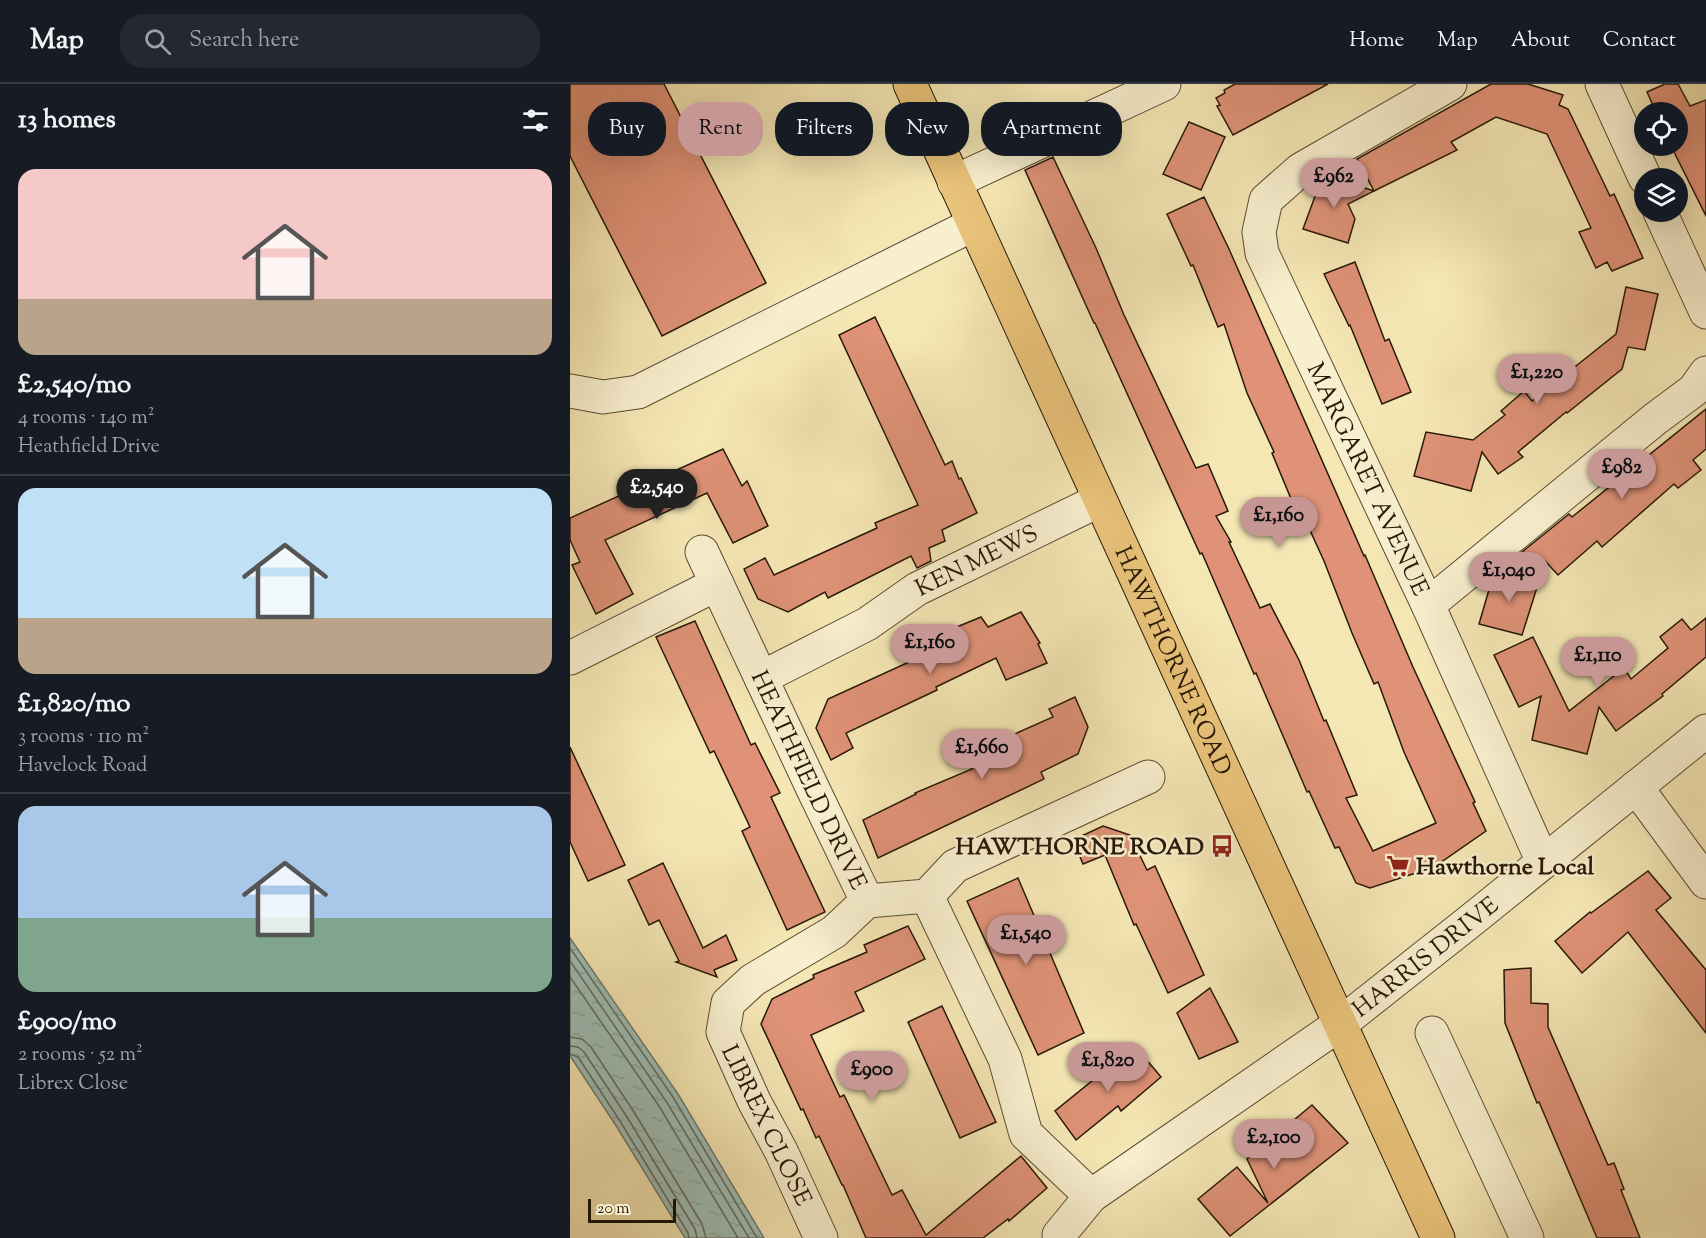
<!DOCTYPE html>
<html lang="en">
<head>
<meta charset="utf-8">
<style>
  :root { --surface:#171b24; --page:#242831; --text:#f1f3f6; --muted:#9ea1a6; --line:#363941; --accent:#c59692 }
  body { margin:0; font-family:"Sorts Mill Goudy",serif; background:var(--page); color:var(--text); height:100vh; display:flex; flex-direction:column; font-size:22px; white-space:nowrap }
  * { box-sizing:border-box; margin:0 }
  p { font-size:20px; color:var(--muted) }
  .icon { flex:none; width:33px; height:33px; fill:none; stroke:currentColor; stroke-width:2; stroke-linecap:round; stroke-linejoin:round }
  .map { position:relative; flex:1; overflow:hidden }
  .details { display:flex; flex-direction:column; background:var(--surface); width:570px }
  .details>* { flex:none }
  .banner { position:absolute; left:18px; top:18px; width:570px; height:54px; display:flex; gap:12px }
  .tools { position:absolute; left:1064px; top:18px; display:grid; gap:12px }
  .tools a { display:grid; place-items:center; width:54px; height:54px; border-radius:50%; background:var(--surface); box-shadow:0 6px 24px #0002; font-size:30px }
  .scale { position:absolute; left:18px; bottom:15px; width:88px; box-sizing:border-box; padding-left:6px; border:3px solid #271808; border-top:0; font-size:16px; line-height:21px; white-space:nowrap; color:#271808; -webkit-text-stroke:4px #f8efce; paint-order:stroke }
  .price { position:absolute; translate:-50% -51px; padding:0 14px; border-radius:21px; background:var(--accent); color:#111; font-size:20px; line-height:39px; filter:drop-shadow(0 2px 3px #0008) }
  .price::after { content:''; position:absolute; left:50%; top:36px; width:18px; height:14px; margin-left:-9px; background:inherit; clip-path:polygon(0 0,100% 0,50% 100%) }
  .price.selected { background:#222; color:#fff }
  ul { padding:0; list-style:none }
  li { display:grid; align-content:center; gap:12px; height:318px; padding:0 18px }
  li+li { border-top:2px solid var(--line) }
  li span { display:grid; place-items:center; height:186px; border-radius:18px; color:#555 }
  li>.icon { margin-inline-start:auto }
  span .icon { width:108px; height:108px; fill:#fffc; stroke-width:1 }
  li b { font-size:26px }
  h2 { display:flex; justify-content:space-between; align-items:center; height:72px; padding:0 18px; font-size:26px }
  .pill { padding:0 21px; border-radius:24px; background:var(--surface); box-shadow:0 6px 24px #0002; font-size:21px; line-height:54px }
  .pill.selected { background:var(--accent); color:#111 }
  header { display:flex; align-items:center; gap:36px; box-sizing:border-box; height:84px; padding:0 30px; background:var(--surface); border-bottom:2px solid var(--line) }
  header strong { font-size:28px }
  nav { display:flex; gap:33px; margin-inline-start:auto; font-size:21px }
  .search { width:420px; height:54px; background:var(--page); display:flex; align-items:center; gap:15px; box-sizing:border-box; padding:0 21px; border-radius:24px; color:var(--muted); font-size:22px }
  main { display:flex; flex:1; min-height:0 }
  .map>svg:first-child { display:block }
</style>
</head>
<body>
<header>
<strong>Map</strong>
<div class="search"><svg class="icon" aria-label="search" viewBox="0 0 24 24"><circle cx="10" cy="10" r="6"/><path d="M15 15l6 6"/></svg>Search here</div>
<nav><a>Home</a><a>Map</a><a>About</a><a>Contact</a></nav>
</header>
<main>
<section class="details">
<h2>13 homes<svg class="icon" aria-label="filters" viewBox="0 0 24 24"><path d="M4 7h16M4 17h16"/><circle cx="9" cy="7" r="2"/><circle cx="15" cy="17" r="2"/></svg></h2>
<ul>
<li><span style="background:linear-gradient(#f6c9c9 70%,#b9a48a 0)"><svg class="icon" aria-label="home" viewBox="0 0 24 24"><path d="M3 11l9-7 9 7M6 9v11h12V9"/></svg></span><div><b>£2,540/mo</b><p>4 rooms · 140 m²</p><p>Heathfield Drive</p></div></li>
<li><span style="background:linear-gradient(#bfe0f5 70%,#b9a48a 0)"><svg class="icon" aria-label="home" viewBox="0 0 24 24"><path d="M3 11l9-7 9 7M6 9v11h12V9"/></svg></span><div><b>£1,820/mo</b><p>3 rooms · 110 m²</p><p>Havelock Road</p></div></li>
<li><span style="background:linear-gradient(#a9c7e8 60%,#7fa58c 0)"><svg class="icon" aria-label="home" viewBox="0 0 24 24"><path d="M3 11l9-7 9 7M6 9v11h12V9"/></svg></span><div><b>£900/mo</b><p>2 rooms · 52 m²</p><p>Librex Close</p></div></li>
</ul>
</section>
<div class="map">
<svg width="1136" height="1154" viewBox="0 0 1136 1154">
  <defs>
    <pattern id="water-ripples" width="26" height="14" patternUnits="userSpaceOnUse" patternTransform="scale(1.5)"><rect width="26" height="14" fill="#9fbeb6"/><path d="M2 4q2-2 4 0t4 0M15 11q2-2 4 0t4 0" fill="none" stroke="#89a39b"/></pattern>
  </defs>
  <rect width="100%" height="100%" fill="#f5e7b4"/>
  <filter id="stains"><feTurbulence type="fractalNoise" baseFrequency=".00333" numOctaves="4"/><feColorMatrix values="0 0 0 0 .2 0 0 0 0 .09 0 0 0 0 .02 0 0 0 .5 -.17"/></filter>
  <radialGradient id="worn" r=".72"><stop offset=".6" stop-color="#630" stop-opacity="0"/><stop offset="1" stop-color="#630" stop-opacity=".3"/></radialGradient>
  <!-- water -->
  <polygon fill="url(#water-ripples)" stroke="#6f7c70" stroke-width="1.5" points="0,854 108,1010 194,1154 115,1154 45,1040 0,972"/>
  <g fill="none" stroke-linecap="round" stroke-linejoin="round">
    <!-- shore -->
    <g stroke="#636b5f" stroke-width="1.5">
      <polyline points="0,864 103,1013 187,1154"/>
      <polyline points="0,877 96,1017 179,1154"/>
      <polyline points="0,893 89,1022 168,1154"/>
      <polyline points="0,953 12,955 21,963 64,1028 132,1140 136,1154"/>
      <polyline points="0,962 8,963 14,968 57,1033 125,1145 127,1154"/>
      <polyline points="0,970 8,973 50,1037 118,1149 119,1154"/>
    </g>
  </g>
  <!-- building -->
  <g fill="#df9277" stroke="#271808" stroke-width="1.5">
    <polygon points="0,0 94,0 196,199 92,252 0,72"/>
    <polygon points="665,0 758,0 663,51 647,22 650,21 646,14 655,9 654,6"/>
    <polygon points="921,0 958,0 993,11 989,21 998,25 1040,112 1044,110 1073,174 1042,187 1037,178 1026,184 1009,148 1021,144 977,50 926,33 881,58 887,66 804,107 787,75"/>
    <polygon points="1095,0 1108,0 1120,22 1136,16 1136,132 1101,62 1107,62 1107,28 1086,28 1077,8"/>
    <polygon points="619,38 655,53 631,106 593,90"/>
    <polygon points="483,73 526,164 554,231 626,384 638,380 658,427 646,432 661,458 659,458 690,524 700,520 729,576 754,637 756,636 787,711 776,714 803,767 866,739 834,668 808,598 804,600 782,549 754,477 728,420 724,422 702,369 704,368 677,309 654,240 648,243 623,181 621,182 597,130 634,113 659,165 794,472 795,471 843,583 905,718 903,719 916,747 864,783 800,804 786,799 769,763 765,764 739,707 737,708 686,589 684,590 632,469 630,470 525,239 524,239 455,86"/>
    <polygon points="758,92 804,107 778,120 785,135 778,159 733,145 751,96"/>
    <polygon points="785,178 815,257 819,255 841,308 812,320 780,241 779,242 754,190"/>
    <polygon points="1056,203 1088,210 1075,266 1058,263 1052,285 997,329 996,328 948,368 953,373 928,390 912,368 901,407 844,392 856,348 903,356 935,331 931,327 954,307 962,317 1046,250"/>
    <polygon points="305,233 375,381 382,377 389,395 391,394 407,429 372,446 375,457 359,464 361,477 347,484 341,472 258,514 255,508 218,528 188,515 174,485 195,474 204,491 307,444 305,439 348,421 269,251"/>
    <polygon points="1136,325 1136,365 1123,376 1131,386 1108,404 1104,400 1032,463 1027,457 988,491 975,477 970,491 952,468 999,430 1002,433"/>
    <polygon points="153,365 172,402 177,397 198,442 163,459 137,409 35,456 63,510 26,530 2,481 10,478 0,456 0,434"/>
    <polygon points="929,487 969,497 952,551 909,540 923,492"/>
    <polygon points="451,528 470,559 468,560 477,579 436,596 426,574 366,603 367,606 276,649 283,664 261,676 246,644 258,615 363,567 359,557 377,547 411,533 418,543"/>
    <polygon points="1136,534 1136,573 1092,610 1093,612 1046,647 1029,623 1017,670 962,656 971,612 949,623 924,571 963,553 999,627 1054,584 1061,595 1098,564 1090,553 1112,535 1121,546"/>
    <polygon points="125,537 181,661 185,659 210,709 201,713 255,828 217,846 172,747 180,743 144,667 140,669 86,553"/>
    <polygon points="505,613 518,643 508,670 471,688 474,695 308,774 293,736 346,710 345,709 402,685 395,672 483,633 479,625"/>
    <polygon points="0,663 55,781 18,797 0,758"/>
    <polygon points="533,742 560,751 577,786 585,782 634,891 598,909 566,840 564,841 535,771 513,780 503,756"/>
    <polygon points="93,779 133,864 156,851 167,876 144,886 147,893 106,878 109,877 89,836 79,841 58,796"/>
    <polygon points="1078,787 1101,814 1086,826 1136,886 1136,949 1058,848 1012,889 985,857 1020,828 1021,829"/>
    <polygon points="448,794 514,949 468,971 397,817"/>
    <polygon points="338,842 355,875 285,908 294,927 241,951 270,1013 274,1011 322,1111 332,1106 356,1151 451,1072 477,1104 439,1137 438,1135 413,1154 296,1154 273,1101 272,1101 249,1052 246,1054 233,1025 231,1026 191,940 202,915 244,894 243,891 297,868 294,861"/>
    <polygon points="961,884 961,919 978,920 978,943 1038,1081 1044,1079 1054,1105 1051,1106 1070,1154 1027,1154 969,1018 967,1019 935,939 934,886"/>
    <polygon points="640,904 668,958 629,975 607,929"/>
    <polygon points="372,922 426,1038 390,1054 338,938"/>
    <polygon points="565,962 591,993 551,1027 548,1022 506,1056 485,1027"/>
    <polygon points="742,1021 778,1059 660,1152 628,1115 667,1083 698,1119 677,1075"/>
  </g>
  <g fill="none" stroke-linecap="round" stroke-linejoin="round">
    <!-- minor casing -->
    <g stroke="#5a4c33" stroke-width="35">
      <g id="minor">
        <path id="s1" d="M880,0L730,86L696,116L689,148L692,169L858,521L973,778"/>
        <polyline points="1032,0 1075,94"/>
        <polyline points="384,98 594,0"/>
        <polyline points="1090,128 1136,228"/>
        <polyline points="0,307 33,313 68,308 404,140"/>
        <path id="s2" d="M132,468L243,705L297,817L357,812L435,975L456,1050L521,1112"/>
        <polyline points="858,521 1085,335 1124,306 1136,289"/>
        <polyline points="0,574 147,500"/>
        <path id="s3" d="M191,594L297,540L347,505L530,416"/>
        <polyline points="1066,703 1136,798"/>
        <polyline points="357,812 385,782 578,693"/>
        <polyline points="862,949 957,1154"/>
        <polyline points="251,1154 211,1067 184,1017 153,948 158,919 183,896 264,848 297,817"/>
        <path id="s4" d="M491,1154L489,1151L521,1112L770,940L899,838L1136,647"/>
      </g>
    </g>
    <!-- major casing -->
    <g stroke="#271808" stroke-width="35">
      <g id="major">
        <path id="s5" d="M340,0L868,1154"/>
      </g>
    </g>
    <!-- minor -->
    <use href="#minor" stroke="#f8efce" stroke-width="33"/>
    <!-- major -->
    <use href="#major" stroke="#eac47a" stroke-width="33"/>
  </g>
  <!-- icons -->
  <defs>
    <g id="bus-bare" transform="scale(1.8)"><path d="M-5-6H5V4H4V6H2V4H-2V6H-4V4H-5ZM-3.5-4V0h7V-4ZM-3.5 1.2v1.5H-2V1.2ZM2 1.2v1.5H3.5V1.2Z" fill="#8f2418" stroke="#f8efce" stroke-width="2.5" paint-order="stroke"/></g>
    <g id="supermarket-bare" transform="scale(1.8)"><path d="M-6-5.5h2.5l.6 2H6L4.5 2H-2.5L-4.4-4H-6ZM-1.5 3.2a1.3 1.3 0 1 0 .1 0ZM3 3.2a1.3 1.3 0 1 0 .1 0Z" fill="#8f2418" stroke="#f8efce" stroke-width="2.5" paint-order="stroke"/></g>
  </defs>
  <g fill-rule="evenodd">
    <use href="#bus-bare" x="652" y="762"/>
    <use href="#supermarket-bare" x="828" y="782"/>
  </g>
  <g text-anchor="middle" stroke-width="5" stroke-linejoin="round" paint-order="stroke">
    <!-- street labels -->
    <g font-size="24" fill="#271808" stroke="#f8efce">
      <text dy="8" stroke="none"><textPath href="#s1" startOffset="522">MARGARET AVENUE</textPath></text>
      <text dy="8" stroke="none"><textPath href="#s3" startOffset="246">KEN MEWS</textPath></text>
      <text dy="8" stroke="none"><textPath href="#s5" startOffset="634">HAWTHORNE ROAD</textPath></text>
      <text dy="8" stroke="none"><textPath href="#s2" startOffset="252">HEATHFIELD DRIVE</textPath></text>
      <text dy="8" stroke="none"><textPath href="#s4" startOffset="465">HARRIS DRIVE</textPath></text>
      <text transform="translate(197 1041) rotate(64)" y="8">LIBREX CLOSE</text>
    </g>
    <!-- poi labels -->
    <g font-size="24" font-weight="bold" fill="#271808" stroke="#f8efce" text-anchor="end">
      <text x="634" y="770">HAWTHORNE ROAD</text>
      <text x="846" y="790" text-anchor="start">Hawthorne Local</text>
    </g>
  </g>
  <rect width="100%" height="100%" filter="url(#stains)"/>
  <rect width="100%" height="100%" fill="url(#worn)"/>
</svg>
<div class="tools">
<a><svg class="icon" aria-label="locate" viewBox="0 0 24 24"><circle cx="12" cy="12" r="6"/><path d="M12 2v4M12 18v4M2 12h4M18 12h4"/></svg></a>
<a><svg class="icon" aria-label="layers" viewBox="0 0 24 24"><path d="M12 4l9 5-9 5-9-5zM3 14l9 5 9-5"/></svg></a>
</div>
<div class="scale">20 m</div>
<b class="price" style="left:764px;top:125px">£962</b>
<b class="price" style="left:967px;top:321px">£1,220</b>
<b class="price" style="left:1052px;top:416px">£982</b>
<b class="price selected" style="left:87px;top:436px">£2,540</b>
<b class="price" style="left:709px;top:464px">£1,160</b>
<b class="price" style="left:939px;top:519px">£1,040</b>
<b class="price" style="left:360px;top:591px">£1,160</b>
<b class="price" style="left:1028px;top:604px">£1,110</b>
<b class="price" style="left:412px;top:696px">£1,660</b>
<b class="price" style="left:456px;top:882px">£1,540</b>
<b class="price" style="left:538px;top:1009px">£1,820</b>
<b class="price" style="left:302px;top:1018px">£900</b>
<b class="price" style="left:704px;top:1086px">£2,100</b>
<div class="banner">
<a class="pill">Buy</a>
<a class="pill selected">Rent</a>
<a class="pill">Filters</a>
<a class="pill">New</a>
<a class="pill">Apartment</a>
</div>
</div>
</main>
</body>
</html>
